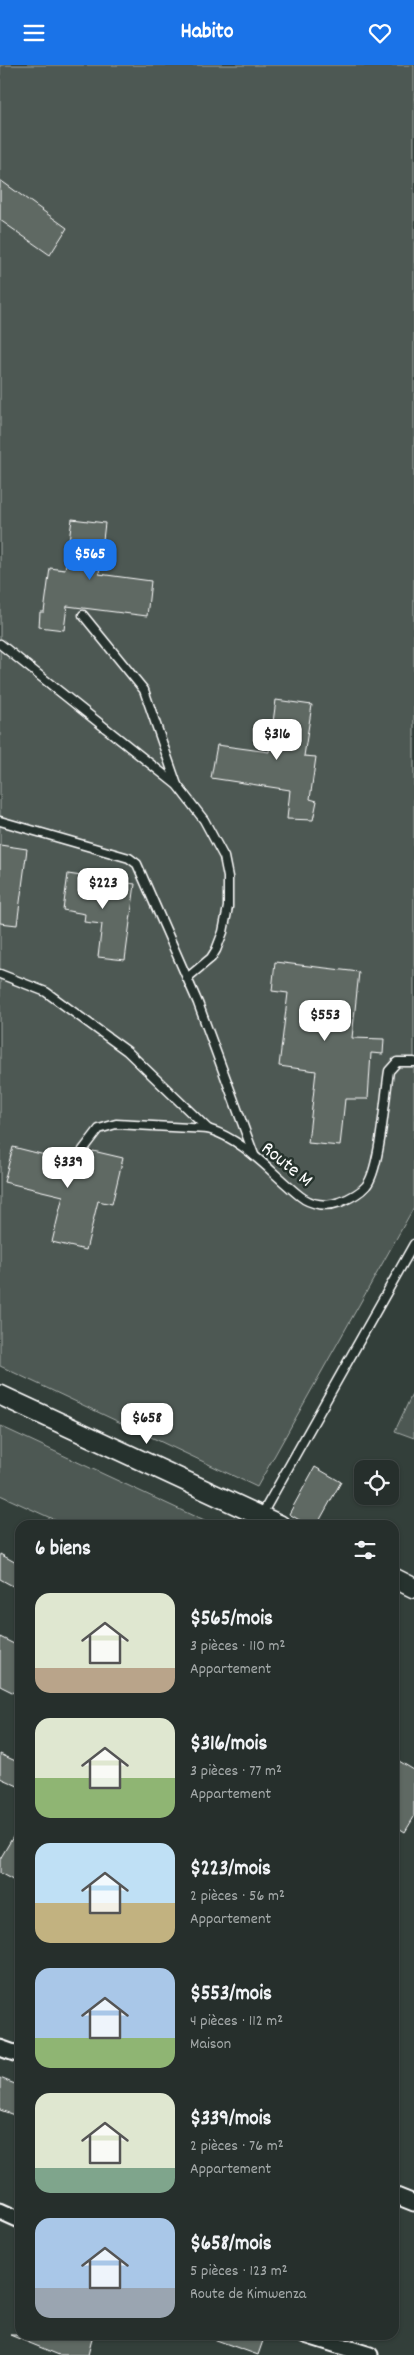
<!DOCTYPE html>
<html lang="fr">
<head>
<meta charset="utf-8">
<style>
  :root { --surface:#262f2c; --page:#2e3734; --text:#f1f3f6; --muted:#a4a9a9; --line:#424a48; --accent:#1a73e8 }
  body { margin:0; font-family:Dekko,sans-serif; background:var(--page); color:var(--text); height:100vh; display:flex; flex-direction:column; font-size:19px; white-space:nowrap }
  * { box-sizing:border-box; margin:0 }
  p { font-size:16px; color:var(--muted) }
  .icon { flex:none; width:28px; height:28px; fill:none; stroke:currentColor; stroke-width:2; stroke-linecap:round; stroke-linejoin:round }
  .map { position:relative; flex:1; overflow:hidden }
  .sheet { position:absolute; left:15px; top:1455px; width:384px; height:820px; display:flex; flex-direction:column; background:var(--surface); border-radius:15px; box-shadow:0 1px 4px #0004,0 0 0 1px var(--line) }
  .sheet>* { flex:none }
  .tools { position:absolute; left:354px; top:1395px; display:grid; gap:10px }
  .tools a { display:grid; place-items:center; width:45px; height:45px; border-radius:10px; background:var(--surface); box-shadow:0 1px 4px #0004,0 0 0 1px var(--line); font-size:25px }
  .price { position:absolute; translate:-50% -42px; padding:0 11px; border-radius:10px; background:#fff; color:#222; font-size:16px; line-height:32px; filter:drop-shadow(0 1px 2px #0008) }
  .price::after { content:''; position:absolute; left:50%; top:30px; width:15px; height:11px; margin-left:-8px; background:inherit; clip-path:polygon(0 0,100% 0,50% 100%) }
  .price.current { background:var(--accent); color:#fff }
  ul { padding:0; list-style:none }
  li { display:flex; align-items:center; gap:15px; height:125px; padding:0 20px }
  li span { display:grid; place-items:center; flex:none; width:140px; height:100px; border-radius:15px; color:#555 }
  li>.icon { margin-inline-start:auto }
  span .icon { width:60px; height:60px; fill:#fffc; stroke-width:1 }
  li b { font-size:21px }
  h2 { display:flex; justify-content:space-between; align-items:center; height:60px; padding:0 20px; font-size:21px }
  header { display:flex; justify-content:space-between; align-items:center; height:65px; padding:0 20px; background:var(--accent); color:#fff; font-size:22px; font-weight:700 }
  .map>svg:first-child { display:block }
</style>
</head>
<body>
<header><svg class="icon" aria-label="menu" viewBox="0 0 24 24"><path d="M4 6h16M4 12h16M4 18h16"/></svg>Habito<svg class="icon" aria-label="heart" viewBox="0 0 24 24"><path d="M12 20l-8-8c-3-5 5-10 8-4 3-6 11-1 8 4z"/></svg></header>
<div class="map">
<svg width="414" height="2290" viewBox="0 0 414 2290">
  <rect width="100%" height="100%" fill="#333f3a"/>
  <filter id="ink" filterUnits="userSpaceOnUse"><feTurbulence type="fractalNoise" baseFrequency=".02" numOctaves="2"/><feDisplacementMap in="SourceGraphic" scale="10" xChannelSelector="R" yChannelSelector="G"/><feConvolveMatrix kernelMatrix="1 2 1 2 8 2 1 2 1" color-interpolation-filters="sRGB"/></filter>
  <g filter="url(#ink)">
    <!-- green -->
    <g fill="#4d5853" stroke="#a6aca9">
      <polygon points="0,0 414,0 414,1142 257,1422 0,1301"/>
      <polygon points="414,1325 414,1373 395,1366"/>
      <polygon points="0,1361 213,1460 66,1460 0,1430"/>
    </g>
    <!-- building -->
    <g fill="#5f6964" stroke="#fff">
      <polygon points="0,115 67,163 50,190 0,155"/>
      <polygon points="72,454 105,458 99,509 151,516 147,551 67,541 64,565 39,562 40,547 44,547 50,503 65,505"/>
      <polygon points="276,635 312,640 304,691 316,692 310,734 317,736 313,755 287,754 290,725 211,713 217,680 269,687"/>
      <polygon points="0,780 27,784 17,860 0,858"/>
      <polygon points="68,809 135,819 125,895 98,892 102,859 84,857 85,849 63,845"/>
      <polygon points="275,897 359,907 352,973 384,974 383,989 371,988 368,1034 345,1034 340,1081 308,1078 316,1006 279,1001 288,928 272,926"/>
      <polygon points="13,1082 89,1101 93,1086 123,1093 112,1139 98,1136 86,1185 52,1177 63,1131 4,1117"/>
      <polygon points="315,1402 341,1417 317,1460 308,1460 289,1449"/>
      <polygon points="0,1489 20,1500 20,1525 0,1514"/>
      <polygon points="0,1572 20,1582 20,1631 0,1621"/>
      <polygon points="0,1689 20,1698 20,1722 0,1713"/>
      <polygon points="394,1693 414,1705 414,1752 405,1767 394,1760"/>
      <polygon points="20,1760 20,1819 0,1808 0,1794"/>
      <polygon points="0,2013 20,2021 20,2052 0,2045"/>
      <polygon points="10,2270 93,2270 88,2290 59,2290"/>
      <polygon points="209,2270 265,2270 258,2290 208,2272"/>
    </g>
    <g fill="none" stroke-linecap="round" stroke-linejoin="round">
      <!-- service casing -->
      <g stroke="#fff" stroke-width="11">
        <g id="service">
          <polyline points="83,550 144,625 177,720"/>
          <polyline points="0,579 177,720 204,755 224,792 228,812 228,842 223,867 216,885 211,893 187,913"/>
          <polyline points="0,756 129,793 137,799 198,938 254,1090"/>
          <polyline points="0,909 46,927 127,986 208,1064"/>
          <path d="M83,1085L99,1064L116,1059L208,1064C245,1075 271,1108 300,1131C311,1140 327,1142 340,1137C348,1134 359,1129 366,1121C380,1106 385,1030 389,1006L397,997H414"/>
          <polyline points="261,1451 414,1179"/>
        </g>
      </g>
      <!-- minor casing -->
      <g stroke="#fff" stroke-width="19">
        <g id="minor">
          <polyline points="0,1983 20,1990"/>
          <polyline points="394,2130 414,2138"/>
          <polyline points="0,2146 20,2155"/>
          <polyline points="305,2270 370,2290"/>
        </g>
      </g>
      <!-- tertiary casing -->
      <g stroke="#fff" stroke-width="22">
        <g id="tertiary">
          <polyline points="0,1330 280,1460"/>
          <polyline points="394,1513 414,1523"/>
        </g>
      </g>
      <!-- service -->
      <use href="#service" stroke="#26332d" stroke-width="8"/>
      <!-- minor -->
      <use href="#minor" stroke="#26332d" stroke-width="15"/>
      <!-- tertiary -->
      <use href="#tertiary" stroke="#26332d" stroke-width="19"/>
    </g>
  </g>
  <g text-anchor="middle" stroke-width="5" stroke-linejoin="round" paint-order="stroke">
    <!-- street labels -->
    <g font-size="20" fill="#fff" stroke="#26332d">
      <text transform="translate(288 1098) rotate(39)" y="7">Route M</text>
    </g>
  </g>
</svg>
<div class="tools">
<a><svg class="icon" aria-label="locate" viewBox="0 0 24 24"><circle cx="12" cy="12" r="6"/><path d="M12 2v4M12 18v4M2 12h4M18 12h4"/></svg></a>
</div>
<b class="price current" style="left:90px;top:516px">$565</b>
<b class="price" style="left:277px;top:696px">$316</b>
<b class="price" style="left:103px;top:845px">$223</b>
<b class="price" style="left:325px;top:977px">$553</b>
<b class="price" style="left:68px;top:1124px">$339</b>
<b class="price" style="left:147px;top:1380px">$658</b>
<section class="sheet">
<h2>6 biens<svg class="icon" aria-label="filters" viewBox="0 0 24 24"><path d="M4 7h16M4 17h16"/><circle cx="9" cy="7" r="2"/><circle cx="15" cy="17" r="2"/></svg></h2>
<ul>
<li><span style="background:linear-gradient(#dfe7d0 75%,#b9a48a 0)"><svg class="icon" aria-label="home" viewBox="0 0 24 24"><path d="M3 11l9-7 9 7M6 9v11h12V9"/></svg></span><div><b>$565/mois</b><p>3 pièces · 110 m²</p><p>Appartement</p></div></li>
<li><span style="background:linear-gradient(#dfe7d0 60%,#8fb573 0)"><svg class="icon" aria-label="home" viewBox="0 0 24 24"><path d="M3 11l9-7 9 7M6 9v11h12V9"/></svg></span><div><b>$316/mois</b><p>3 pièces · 77 m²</p><p>Appartement</p></div></li>
<li><span style="background:linear-gradient(#bfe0f5 60%,#c2b280 0)"><svg class="icon" aria-label="home" viewBox="0 0 24 24"><path d="M3 11l9-7 9 7M6 9v11h12V9"/></svg></span><div><b>$223/mois</b><p>2 pièces · 56 m²</p><p>Appartement</p></div></li>
<li><span style="background:linear-gradient(#a9c7e8 70%,#8fb573 0)"><svg class="icon" aria-label="home" viewBox="0 0 24 24"><path d="M3 11l9-7 9 7M6 9v11h12V9"/></svg></span><div><b>$553/mois</b><p>4 pièces · 112 m²</p><p>Maison</p></div></li>
<li><span style="background:linear-gradient(#dfe7d0 75%,#7fa58c 0)"><svg class="icon" aria-label="home" viewBox="0 0 24 24"><path d="M3 11l9-7 9 7M6 9v11h12V9"/></svg></span><div><b>$339/mois</b><p>2 pièces · 76 m²</p><p>Appartement</p></div></li>
<li><span style="background:linear-gradient(#a9c7e8 70%,#9aa5b1 0)"><svg class="icon" aria-label="home" viewBox="0 0 24 24"><path d="M3 11l9-7 9 7M6 9v11h12V9"/></svg></span><div><b>$658/mois</b><p>5 pièces · 123 m²</p><p>Route de Kimwenza</p></div></li>
</ul>
</section>
</div>
</body>
</html>
